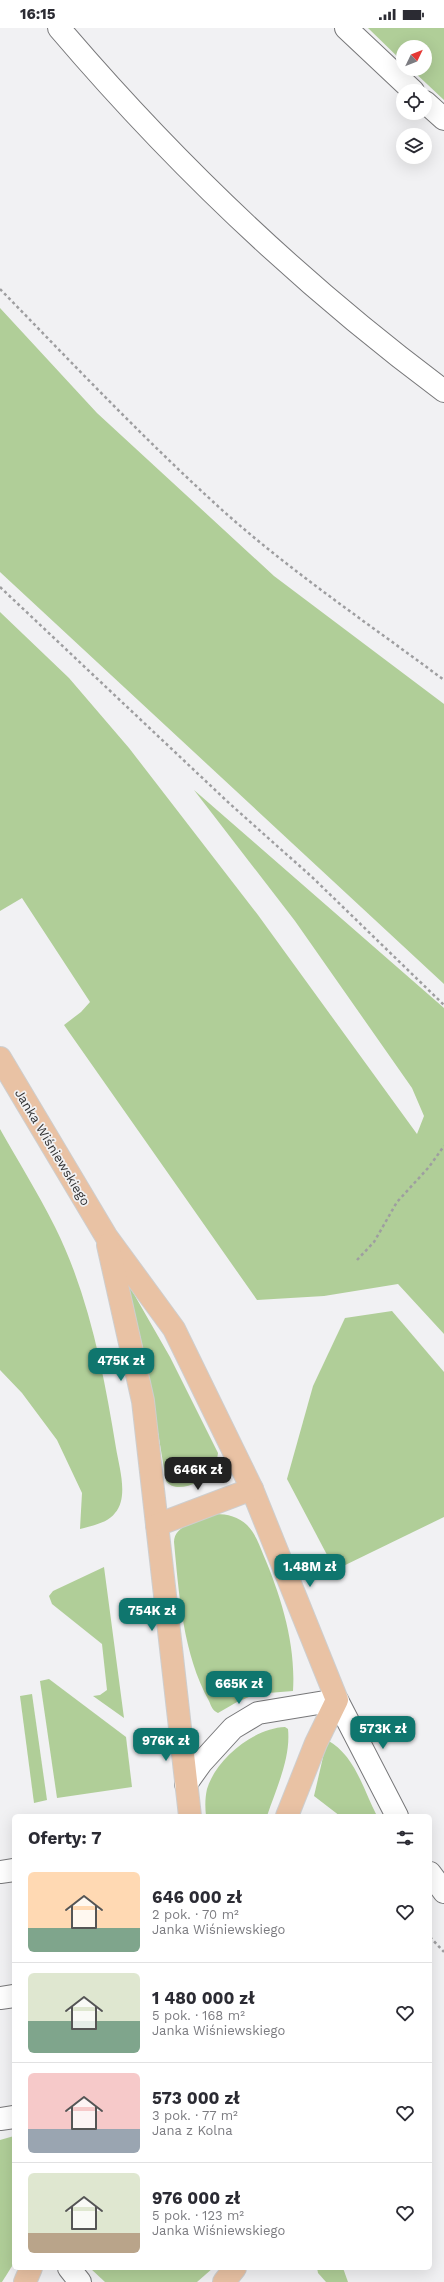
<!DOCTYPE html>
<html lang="pl">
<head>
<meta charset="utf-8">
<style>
  :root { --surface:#fff; --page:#f2f2f3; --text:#2b2b33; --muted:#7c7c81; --line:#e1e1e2; --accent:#0f766e }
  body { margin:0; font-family:"Work Sans",sans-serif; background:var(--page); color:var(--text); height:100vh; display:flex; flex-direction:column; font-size:15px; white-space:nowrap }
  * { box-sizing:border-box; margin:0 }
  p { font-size:13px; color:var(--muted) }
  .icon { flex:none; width:22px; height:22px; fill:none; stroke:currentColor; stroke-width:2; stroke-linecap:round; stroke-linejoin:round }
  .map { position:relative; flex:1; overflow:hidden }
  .side { position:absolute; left:12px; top:1786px; width:420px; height:456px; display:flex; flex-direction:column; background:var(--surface); border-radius:6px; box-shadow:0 4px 16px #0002 }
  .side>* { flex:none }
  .needle { width:26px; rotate:47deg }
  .fabs { position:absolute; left:396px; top:12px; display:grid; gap:8px }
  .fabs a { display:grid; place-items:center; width:36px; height:36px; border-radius:50%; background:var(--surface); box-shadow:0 4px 16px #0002; font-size:20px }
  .price { position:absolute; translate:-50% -34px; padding:0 9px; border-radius:8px; background:var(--accent); color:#fff; font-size:13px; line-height:26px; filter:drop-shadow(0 1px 2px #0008) }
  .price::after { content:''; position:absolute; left:50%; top:24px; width:12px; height:9px; margin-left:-6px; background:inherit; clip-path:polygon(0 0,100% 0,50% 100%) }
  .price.on { background:#222; color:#fff }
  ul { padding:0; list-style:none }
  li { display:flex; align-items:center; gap:12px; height:100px; padding:0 16px }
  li+li { border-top:1px solid var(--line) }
  li span { display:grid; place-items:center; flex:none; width:112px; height:80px; border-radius:6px; color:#555 }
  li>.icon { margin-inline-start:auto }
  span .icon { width:48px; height:48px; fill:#fffc; stroke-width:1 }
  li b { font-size:17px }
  h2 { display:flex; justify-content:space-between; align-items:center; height:48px; padding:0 16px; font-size:17px }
  .status { display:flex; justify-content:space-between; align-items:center; height:28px; padding:0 20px; background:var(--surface); direction:ltr }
  .status svg { height:11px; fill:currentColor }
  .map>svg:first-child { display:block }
</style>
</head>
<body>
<div class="status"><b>16:15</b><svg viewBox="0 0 49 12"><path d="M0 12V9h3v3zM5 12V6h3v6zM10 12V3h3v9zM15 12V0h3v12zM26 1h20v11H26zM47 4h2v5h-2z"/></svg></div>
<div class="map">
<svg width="444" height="2254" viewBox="0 0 444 2254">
  <rect width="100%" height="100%" fill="#f1f1f3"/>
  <!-- green -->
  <g fill="#b0ce98">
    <polygon points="368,0 444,0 444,72 411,41 425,41 425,19 403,19 403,34"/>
    <polygon points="0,280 97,385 274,548 444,676 444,956 0,544"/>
    <polygon points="0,584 69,650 129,720 258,887 417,1106 424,1088 412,1060 295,893 194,762 444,980 444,1306 398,1256 324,1268 257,1272 64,997 81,984 90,974 22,870 0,883"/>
    <path d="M0,1101C18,1133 38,1165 55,1199C89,1267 104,1346 116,1420C119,1439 129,1469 115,1485C108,1495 91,1498 80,1501L82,1465L57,1412L22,1365L0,1342Z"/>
    <path d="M127,1254L170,1329L218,1425C217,1432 216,1438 212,1443C203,1454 176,1467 166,1453L147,1337Z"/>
    <polygon points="392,1283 444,1344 444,1489 335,1542 287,1451 313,1358 345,1290"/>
    <path d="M216,1486C227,1486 239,1489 247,1497C255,1505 259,1516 263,1526C281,1568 296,1616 293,1663L256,1666L237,1674L218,1685C213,1683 211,1678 209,1673C183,1626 179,1567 174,1514C174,1496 202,1492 216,1486Z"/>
    <polygon points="104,1539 124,1690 93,1668 100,1667 107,1662 102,1616 52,1576 49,1568 53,1563"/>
    <polygon points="49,1651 126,1709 132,1759 57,1770 40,1653"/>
    <polygon points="32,1666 47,1772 34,1775 20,1668"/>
    <path d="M285,1699L288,1701C291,1730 276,1761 267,1788H206C205,1779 205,1770 207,1761C216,1731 254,1700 285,1699Z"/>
    <path d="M327,1712C355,1727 363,1761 377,1788H340L314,1768Z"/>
    <polygon points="14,2108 14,2235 2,2254 0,2254 0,2112"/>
    <polygon points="90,2240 213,2240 197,2254 105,2254"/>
    <polygon points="317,2240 343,2240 348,2254 326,2254 318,2245"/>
  </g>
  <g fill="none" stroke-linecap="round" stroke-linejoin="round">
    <!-- minor casing -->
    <g stroke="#777779" stroke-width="24">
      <g id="minor">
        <path d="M59,0C174,135 302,257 444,363"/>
        <polyline points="346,0 413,63"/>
        <polyline points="425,74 444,91"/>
        <polyline points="186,1756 201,1735 233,1700 258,1685 337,1672 397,1788"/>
        <polyline points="0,1844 14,1842"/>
        <polyline points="430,1845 444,1864"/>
        <polyline points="0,1970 14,1968"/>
        <polyline points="0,2091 14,2089"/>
        <polyline points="69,2240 80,2254"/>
      </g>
    </g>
    <!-- major casing -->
    <g stroke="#cecece" stroke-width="24">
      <g id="major">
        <polyline points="0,1030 106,1208 174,1301 252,1461 337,1672 316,1715 287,1788"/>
        <polyline points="108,1217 143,1373 190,1788"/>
        <polyline points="157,1497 252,1461"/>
        <polyline points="25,2254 31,2240"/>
        <polyline points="224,2254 235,2240"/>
      </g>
    </g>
    <!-- path -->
    <g stroke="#9e9ea0" stroke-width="2.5" stroke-dasharray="3 3" stroke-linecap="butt">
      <path d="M0,261C72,335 144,411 221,481C290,543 369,596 444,652"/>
      <polyline points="0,559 230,776 312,849 444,977"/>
      <polyline points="357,1232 374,1214 397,1174 429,1139 444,1118"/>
      <polyline points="430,1909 444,1924"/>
    </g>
    <!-- minor -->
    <use href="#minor" stroke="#fff" stroke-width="22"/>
    <!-- major -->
    <use href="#major" stroke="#e9c2a4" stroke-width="22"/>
  </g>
  <g text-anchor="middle" stroke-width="3.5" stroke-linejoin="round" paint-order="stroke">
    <!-- street labels -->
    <g font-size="13" fill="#323233" stroke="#f1f1f3">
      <text transform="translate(53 1119) rotate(59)" y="5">Janka Wiśniewskiego</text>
    </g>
  </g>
</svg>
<div class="fabs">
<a><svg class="needle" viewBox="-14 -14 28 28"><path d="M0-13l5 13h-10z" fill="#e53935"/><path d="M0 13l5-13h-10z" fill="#7c7c81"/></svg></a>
<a><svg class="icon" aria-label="locate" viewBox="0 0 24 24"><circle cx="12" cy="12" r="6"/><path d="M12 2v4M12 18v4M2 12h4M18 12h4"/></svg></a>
<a><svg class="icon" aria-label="layers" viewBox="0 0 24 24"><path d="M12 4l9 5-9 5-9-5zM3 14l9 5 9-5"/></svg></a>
</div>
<b class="price" style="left:121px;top:1354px">475K zł</b>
<b class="price on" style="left:198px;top:1463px">646K zł</b>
<b class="price" style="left:310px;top:1560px">1.48M zł</b>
<b class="price" style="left:152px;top:1604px">754K zł</b>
<b class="price" style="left:239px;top:1677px">665K zł</b>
<b class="price" style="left:383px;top:1722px">573K zł</b>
<b class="price" style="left:166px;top:1734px">976K zł</b>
<section class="side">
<h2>Oferty: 7<svg class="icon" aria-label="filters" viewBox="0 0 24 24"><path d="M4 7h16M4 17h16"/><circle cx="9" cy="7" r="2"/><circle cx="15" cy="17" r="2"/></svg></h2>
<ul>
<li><span style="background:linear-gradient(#ffd9b3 70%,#7fa58c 0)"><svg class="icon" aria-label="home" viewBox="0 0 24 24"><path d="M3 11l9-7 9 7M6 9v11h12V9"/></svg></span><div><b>646 000 zł</b><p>2 pok. · 70 m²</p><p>Janka Wiśniewskiego</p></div><svg class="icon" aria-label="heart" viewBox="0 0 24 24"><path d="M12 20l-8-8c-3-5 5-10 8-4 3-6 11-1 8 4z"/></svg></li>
<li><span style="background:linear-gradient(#dfe7d0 60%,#7fa58c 0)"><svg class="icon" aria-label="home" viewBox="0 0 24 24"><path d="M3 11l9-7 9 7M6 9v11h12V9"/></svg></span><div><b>1 480 000 zł</b><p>5 pok. · 168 m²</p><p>Janka Wiśniewskiego</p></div><svg class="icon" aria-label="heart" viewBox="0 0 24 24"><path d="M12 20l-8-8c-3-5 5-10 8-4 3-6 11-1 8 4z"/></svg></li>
<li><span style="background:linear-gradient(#f6c9c9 70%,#9aa5b1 0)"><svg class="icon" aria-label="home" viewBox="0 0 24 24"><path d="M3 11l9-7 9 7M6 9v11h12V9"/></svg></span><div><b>573 000 zł</b><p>3 pok. · 77 m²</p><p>Jana z Kolna</p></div><svg class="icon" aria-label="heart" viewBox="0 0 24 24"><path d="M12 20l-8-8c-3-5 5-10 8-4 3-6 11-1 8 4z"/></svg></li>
<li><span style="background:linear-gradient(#dfe7d0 75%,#b9a48a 0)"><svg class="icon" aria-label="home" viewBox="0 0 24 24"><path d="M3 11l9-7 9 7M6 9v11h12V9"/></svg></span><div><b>976 000 zł</b><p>5 pok. · 123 m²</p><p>Janka Wiśniewskiego</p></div><svg class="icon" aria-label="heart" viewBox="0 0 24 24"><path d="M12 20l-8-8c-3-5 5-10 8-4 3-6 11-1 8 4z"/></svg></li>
</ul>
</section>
</div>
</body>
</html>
